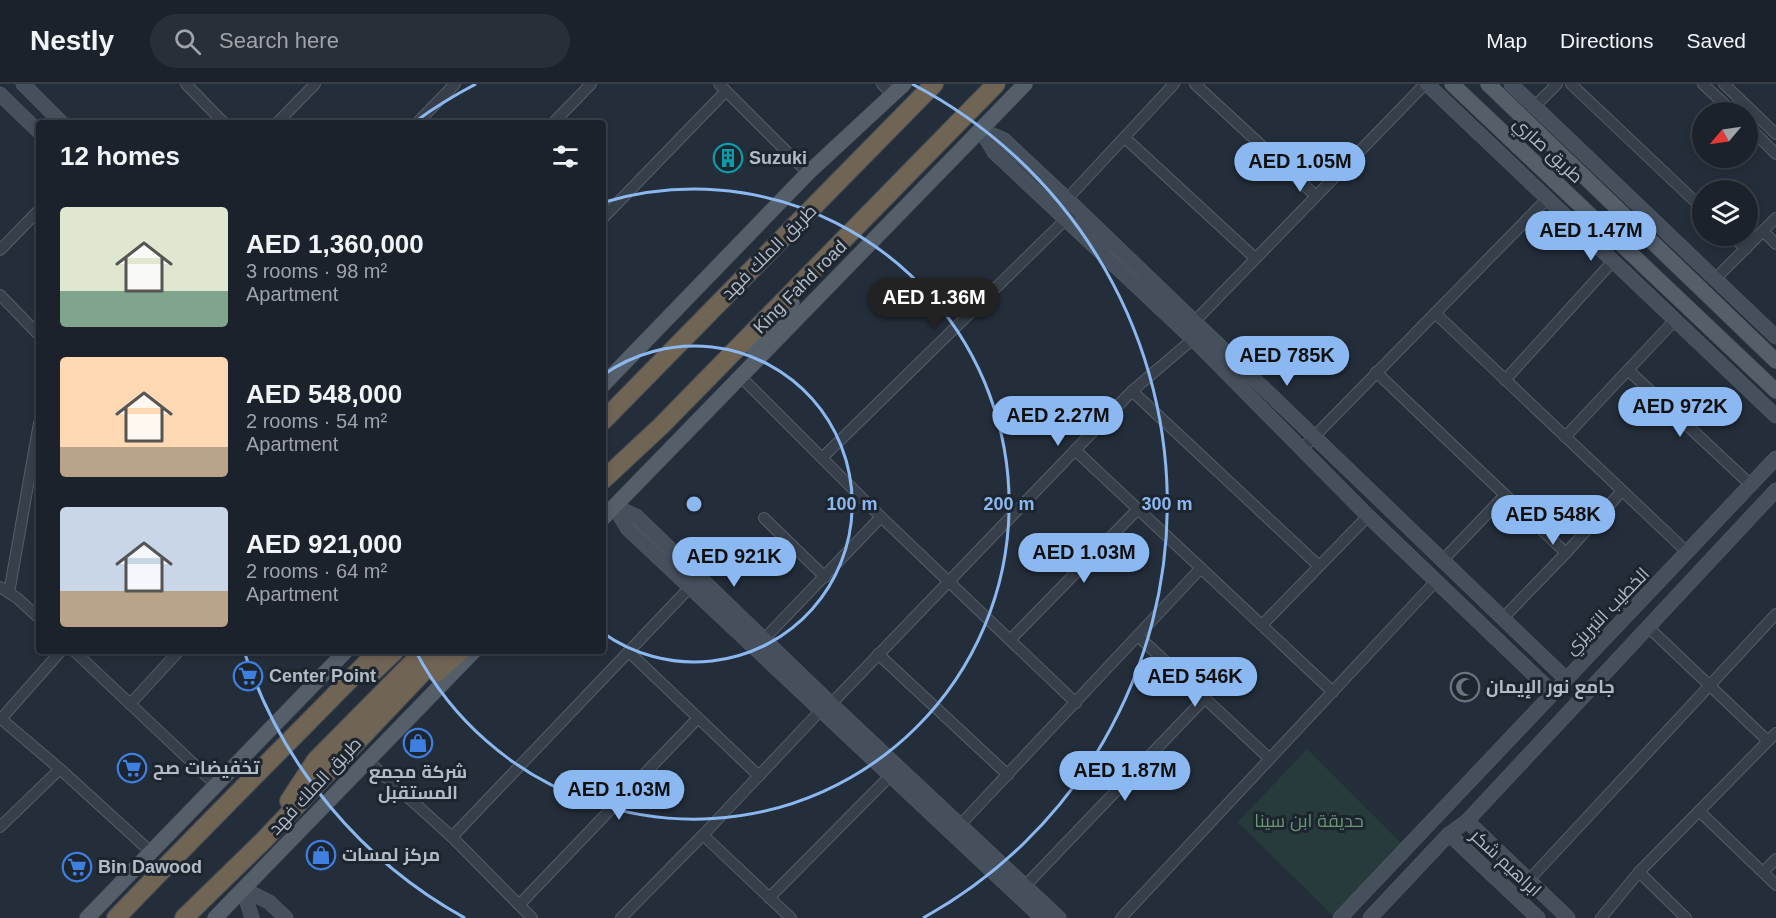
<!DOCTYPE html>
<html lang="en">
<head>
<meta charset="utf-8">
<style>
  :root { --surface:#1b222c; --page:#282f38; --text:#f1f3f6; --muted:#a0a4a9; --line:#393f48; --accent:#8cb8f1 }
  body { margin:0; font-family:Helvetica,Cairo,sans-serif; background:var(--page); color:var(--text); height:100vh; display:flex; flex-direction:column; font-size:22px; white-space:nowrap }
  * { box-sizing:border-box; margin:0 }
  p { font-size:20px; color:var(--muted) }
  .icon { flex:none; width:33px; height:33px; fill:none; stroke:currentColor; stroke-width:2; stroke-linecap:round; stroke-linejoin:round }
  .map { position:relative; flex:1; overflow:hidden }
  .panel { position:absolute; left:36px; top:36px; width:570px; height:534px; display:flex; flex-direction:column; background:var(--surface); border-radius:6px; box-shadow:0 3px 9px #0003,0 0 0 2px var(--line) }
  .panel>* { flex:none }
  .needle { width:39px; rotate:241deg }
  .controls { position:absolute; left:1692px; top:18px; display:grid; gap:12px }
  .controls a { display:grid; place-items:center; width:66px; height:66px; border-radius:50%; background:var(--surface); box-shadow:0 3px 9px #0003,0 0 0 2px var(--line); font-size:30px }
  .price { position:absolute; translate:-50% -51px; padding:0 14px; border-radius:21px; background:var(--accent); color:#111; font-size:20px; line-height:39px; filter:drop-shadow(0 2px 3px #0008) }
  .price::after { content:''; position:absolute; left:50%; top:36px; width:18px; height:14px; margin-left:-9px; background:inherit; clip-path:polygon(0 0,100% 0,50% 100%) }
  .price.on { background:#222; color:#fff }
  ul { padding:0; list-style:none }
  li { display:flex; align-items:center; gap:18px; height:150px; padding:0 24px }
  li span { display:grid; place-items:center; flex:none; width:168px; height:120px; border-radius:6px; color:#555 }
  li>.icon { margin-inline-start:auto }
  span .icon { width:72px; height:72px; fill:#fffc; stroke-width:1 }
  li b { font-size:26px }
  h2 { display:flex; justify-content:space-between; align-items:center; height:72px; padding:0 24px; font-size:26px }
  header { display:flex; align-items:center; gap:36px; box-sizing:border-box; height:84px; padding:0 30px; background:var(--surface); border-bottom:2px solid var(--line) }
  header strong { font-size:28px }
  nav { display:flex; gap:33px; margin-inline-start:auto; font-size:21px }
  .search { width:420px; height:54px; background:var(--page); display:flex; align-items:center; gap:15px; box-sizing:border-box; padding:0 21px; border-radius:33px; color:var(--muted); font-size:22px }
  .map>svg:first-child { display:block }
</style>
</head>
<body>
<header>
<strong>Nestly</strong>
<div class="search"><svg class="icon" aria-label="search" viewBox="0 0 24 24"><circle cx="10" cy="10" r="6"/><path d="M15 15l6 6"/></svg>Search here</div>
<nav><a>Map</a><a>Directions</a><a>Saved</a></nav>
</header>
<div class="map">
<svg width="1776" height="834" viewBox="0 0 1776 834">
  <rect width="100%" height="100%" fill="#242e3a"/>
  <!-- green -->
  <polygon fill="#273b3c" points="1307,665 1401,759 1332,831 1238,738"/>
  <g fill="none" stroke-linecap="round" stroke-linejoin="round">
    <!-- street casing -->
    <g stroke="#565e68" stroke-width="12">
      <g id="street">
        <polyline points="186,0 224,39"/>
        <polyline points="719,0 808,89"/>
        <polyline points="882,0 893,11"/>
        <polyline points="1195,0 1316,112"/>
        <polyline points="1571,0 1702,124"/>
        <polyline points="1703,0 1733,28"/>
        <polyline points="1724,0 1776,50"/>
        <polyline points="1534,23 1557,0"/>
        <polyline points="277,39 315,0"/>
        <polyline points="417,39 455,0"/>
        <polyline points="553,39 591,0"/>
        <polyline points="1748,42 1776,70"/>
        <polyline points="1125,54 1255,174"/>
        <polyline points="1067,115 1174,0"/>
        <polyline points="603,134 726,7"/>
        <polyline points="1763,147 1776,160"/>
        <polyline points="1732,152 1746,165"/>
        <polyline points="0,166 39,126"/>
        <polyline points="1715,195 1776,134"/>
        <polyline points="0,211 39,251"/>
        <polyline points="1435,229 1687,468"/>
        <polyline points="1195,237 1425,0"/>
        <polyline points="1628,286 1751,401"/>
        <polyline points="1376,288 1566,469"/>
        <polyline points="740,292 881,433 1076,619"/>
        <polyline points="1505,296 1613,177"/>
        <polyline points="1132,307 1319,482"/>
        <polyline points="1565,353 1675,236"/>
        <polyline points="1302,365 1547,115"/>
        <polyline points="1075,366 1333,608"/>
        <polyline points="822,374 1065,136 1079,126"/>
        <polyline points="764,434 825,493"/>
        <polyline points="1443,476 1505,411"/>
        <polyline points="0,503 17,514 39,534"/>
        <polyline points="9,509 39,339"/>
        <polyline points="1503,534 1566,469 1622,407"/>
        <polyline points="1262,541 1368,432"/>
        <polyline points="1647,542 1768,657"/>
        <polyline points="1138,552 1270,675"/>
        <polyline points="764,555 881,433"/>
        <polyline points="1010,556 1138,425"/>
        <polyline points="74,567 216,701"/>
        <polyline points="629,568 759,692"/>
        <polyline points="878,570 1008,691"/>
        <polyline points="130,620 179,567"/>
        <polyline points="831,620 1132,307 1193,255"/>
        <polyline points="0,634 60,685"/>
        <polyline points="1,635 61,567"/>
        <polyline points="368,677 452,753 532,834"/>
        <polyline points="1699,727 1776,801"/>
        <polyline points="960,741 1201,484"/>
        <polyline points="0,743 60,685 151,768"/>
        <polyline points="703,751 791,834"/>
        <polyline points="452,753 694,499"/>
        <polyline points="1639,788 1686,834"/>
        <polyline points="1763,788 1776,775"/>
        <polyline points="1529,796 1776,530"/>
        <polyline points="1025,802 1205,614"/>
        <polyline points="769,814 891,691"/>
        <polyline points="519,821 698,634"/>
        <polyline points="621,834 703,751 821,626"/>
        <polyline points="1121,834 1436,497"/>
        <polyline points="1601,834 1639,788 1776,649"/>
      </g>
    </g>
    <!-- secondary casing -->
    <g stroke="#565e68" stroke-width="15">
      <g id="secondary">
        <polyline points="23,0 62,39"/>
        <polyline points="1427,0 1776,332"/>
        <polyline points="1511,0 1776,253"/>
        <polyline points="0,10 39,48"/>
        <polyline points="981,46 1004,56 1067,115 1566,595"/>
        <polyline points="981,46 994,68 1193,255 1368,432 1553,609"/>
        <polyline points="614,422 636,432 831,620 1059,834"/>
        <polyline points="614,422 628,445 1042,834"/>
        <polyline points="1467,737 1568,834"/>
        <polyline points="1449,750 1538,834"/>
        <polyline points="243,805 269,818 286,834"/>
        <polyline points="243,805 252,834"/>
        <polyline points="1340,834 1776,374"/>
        <polyline points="1370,834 1449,750 1467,737 1776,406"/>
      </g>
    </g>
    <!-- primary casing -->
    <g stroke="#414953" stroke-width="16">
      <g id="primary">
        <polyline points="1452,0 1776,307"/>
        <polyline points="1488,0 1776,277"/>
        <polyline points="754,265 792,219"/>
        <polyline points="603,301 808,89 904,0"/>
        <polyline points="603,434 1025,0"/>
        <polyline points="87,834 346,567"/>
        <polyline points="215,834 474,567"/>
      </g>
    </g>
    <!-- highway casing -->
    <g stroke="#434b55" stroke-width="20">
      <g id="highway">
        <polyline points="603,337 934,0"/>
        <polyline points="603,396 661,342 996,0"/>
        <polyline points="372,589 395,567"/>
        <polyline points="436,589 461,567"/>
        <polyline points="289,717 316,676 424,567"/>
        <path d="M116,834C202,744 291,656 378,567"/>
        <polyline points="184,834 264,756 443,567"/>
      </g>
    </g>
    <!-- street -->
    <use href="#street" stroke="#37404a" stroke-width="10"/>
    <!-- secondary -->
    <use href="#secondary" stroke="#46505d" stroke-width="14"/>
    <!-- primary -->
    <use href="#primary" stroke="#555f6a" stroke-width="15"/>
    <!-- highway -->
    <use href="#highway" stroke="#706455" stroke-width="18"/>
  </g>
  <!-- distance rings -->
  <g fill="none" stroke="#8cb8f1" stroke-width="3">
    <path d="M603 291A158 158 0 1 1 603 549"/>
    <path d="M605 118A315 315 0 1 1 416 568"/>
    <path d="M465 834A473 473 0 0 1 245 570M416 37A473 473 0 0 1 476 0M912 0A473 473 0 0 1 923 834"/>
  </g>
  <!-- icons -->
  <defs>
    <g id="building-ring" transform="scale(1.5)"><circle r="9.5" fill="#1d252f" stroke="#0f9aa8" stroke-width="1.5"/><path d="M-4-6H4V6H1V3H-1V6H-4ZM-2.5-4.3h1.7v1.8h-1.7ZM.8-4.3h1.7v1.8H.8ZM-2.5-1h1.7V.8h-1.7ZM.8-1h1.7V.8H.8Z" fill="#0f9aa8"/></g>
    <g id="supermarket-ring" transform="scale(1.5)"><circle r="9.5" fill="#1d252f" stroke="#3f7fe0" stroke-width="1.5"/><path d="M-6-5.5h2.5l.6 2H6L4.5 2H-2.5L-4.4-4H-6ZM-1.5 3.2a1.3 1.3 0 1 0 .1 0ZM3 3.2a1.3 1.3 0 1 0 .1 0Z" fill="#3f7fe0"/></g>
    <g id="mosque-ring" transform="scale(1.5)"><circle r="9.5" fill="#1d252f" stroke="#6b7280" stroke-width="1.5"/><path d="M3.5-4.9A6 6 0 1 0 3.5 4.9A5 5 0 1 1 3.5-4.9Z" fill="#6b7280"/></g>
    <g id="shop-ring" transform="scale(1.5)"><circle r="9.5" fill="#1d252f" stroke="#3f7fe0" stroke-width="1.5"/><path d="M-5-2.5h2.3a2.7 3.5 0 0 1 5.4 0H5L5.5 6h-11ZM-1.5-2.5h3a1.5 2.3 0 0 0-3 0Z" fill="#3f7fe0"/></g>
  </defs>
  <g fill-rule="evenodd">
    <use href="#building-ring" x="728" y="74"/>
    <use href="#supermarket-ring" x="248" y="592"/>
    <use href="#mosque-ring" x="1465" y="603"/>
    <use href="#shop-ring" x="418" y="659"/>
    <use href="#supermarket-ring" x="132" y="684"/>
    <use href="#shop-ring" x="321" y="771"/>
    <use href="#supermarket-ring" x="77" y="783"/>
  </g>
  <g text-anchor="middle" stroke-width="6" stroke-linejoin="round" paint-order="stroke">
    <!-- street labels -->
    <g font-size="18" fill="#b3bbc6" stroke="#1d252f">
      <text transform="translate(1548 66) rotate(43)" y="6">طريق صاري</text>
      <text transform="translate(769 168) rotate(-45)" y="6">طريق الملك فهد</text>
      <text transform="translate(800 203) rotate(-45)" y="6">King Fahd road</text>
      <text transform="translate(1607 527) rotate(-46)" y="6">الخطيب التبريزي</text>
      <text transform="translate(315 702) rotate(-47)" y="6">طريق الملك فهد</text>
      <text transform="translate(1506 779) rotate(43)" y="6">ابراهيم شكر</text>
    </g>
    <!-- poi labels -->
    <g font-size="18" font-weight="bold" fill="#b3bbc6" stroke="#1d252f" text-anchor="start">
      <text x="749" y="80">Suzuki</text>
      <text x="269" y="598">Center Point</text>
      <text x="1486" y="609">جامع نور الإيمان</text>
      <text x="153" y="690">تخفيضات صح</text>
      <text x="418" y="694" text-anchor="middle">شركة مجمع<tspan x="418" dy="21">المستقبل</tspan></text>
      <text x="342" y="777">مركز لمسات</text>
      <text x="98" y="789">Bin Dawood</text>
    </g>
    <!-- park labels -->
    <g font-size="18" fill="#6b9573" stroke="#1d252f">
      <text x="1309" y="743">حديقة ابن سينا</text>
    </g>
  </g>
  <circle cx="694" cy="420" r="9" fill="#8cb8f1" stroke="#1d252f" stroke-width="3"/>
  <g font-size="18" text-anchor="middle" font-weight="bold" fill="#8cb8f1" stroke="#1d252f" stroke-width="6" stroke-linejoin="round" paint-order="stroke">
    <text x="852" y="426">100 m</text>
    <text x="1009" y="426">200 m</text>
    <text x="1167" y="426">300 m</text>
  </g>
</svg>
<div class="controls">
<a><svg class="needle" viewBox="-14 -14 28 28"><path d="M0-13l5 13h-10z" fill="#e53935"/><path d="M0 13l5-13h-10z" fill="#a0a4a9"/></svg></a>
<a><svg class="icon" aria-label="layers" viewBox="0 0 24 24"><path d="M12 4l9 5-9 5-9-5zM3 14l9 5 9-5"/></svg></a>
</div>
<b class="price" style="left:1300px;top:109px">AED 1.05M</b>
<b class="price" style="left:1591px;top:178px">AED 1.47M</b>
<b class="price on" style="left:934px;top:245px">AED 1.36M</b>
<b class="price" style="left:1287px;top:303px">AED 785K</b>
<b class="price" style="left:1680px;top:354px">AED 972K</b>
<b class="price" style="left:1058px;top:363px">AED 2.27M</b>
<b class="price" style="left:1553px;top:462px">AED 548K</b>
<b class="price" style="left:1084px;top:500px">AED 1.03M</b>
<b class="price" style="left:734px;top:504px">AED 921K</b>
<b class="price" style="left:1195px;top:624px">AED 546K</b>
<b class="price" style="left:1125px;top:718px">AED 1.87M</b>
<b class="price" style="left:619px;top:737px">AED 1.03M</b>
<section class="panel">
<h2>12 homes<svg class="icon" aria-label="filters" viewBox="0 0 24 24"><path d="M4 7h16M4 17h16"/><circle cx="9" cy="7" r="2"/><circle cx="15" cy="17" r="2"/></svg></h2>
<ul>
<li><span style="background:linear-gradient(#dfe7d0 70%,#7fa58c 0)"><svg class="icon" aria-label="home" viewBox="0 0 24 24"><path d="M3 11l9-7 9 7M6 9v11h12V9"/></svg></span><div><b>AED 1,360,000</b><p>3 rooms · 98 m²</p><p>Apartment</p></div></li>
<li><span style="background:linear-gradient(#ffd9b3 75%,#b9a48a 0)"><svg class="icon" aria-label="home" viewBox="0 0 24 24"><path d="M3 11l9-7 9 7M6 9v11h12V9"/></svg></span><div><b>AED 548,000</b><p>2 rooms · 54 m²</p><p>Apartment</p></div></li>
<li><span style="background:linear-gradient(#c9d6e8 70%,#b9a48a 0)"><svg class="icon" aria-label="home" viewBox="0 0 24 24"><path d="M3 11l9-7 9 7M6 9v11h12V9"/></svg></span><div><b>AED 921,000</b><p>2 rooms · 64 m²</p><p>Apartment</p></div></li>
</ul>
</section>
</div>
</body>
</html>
